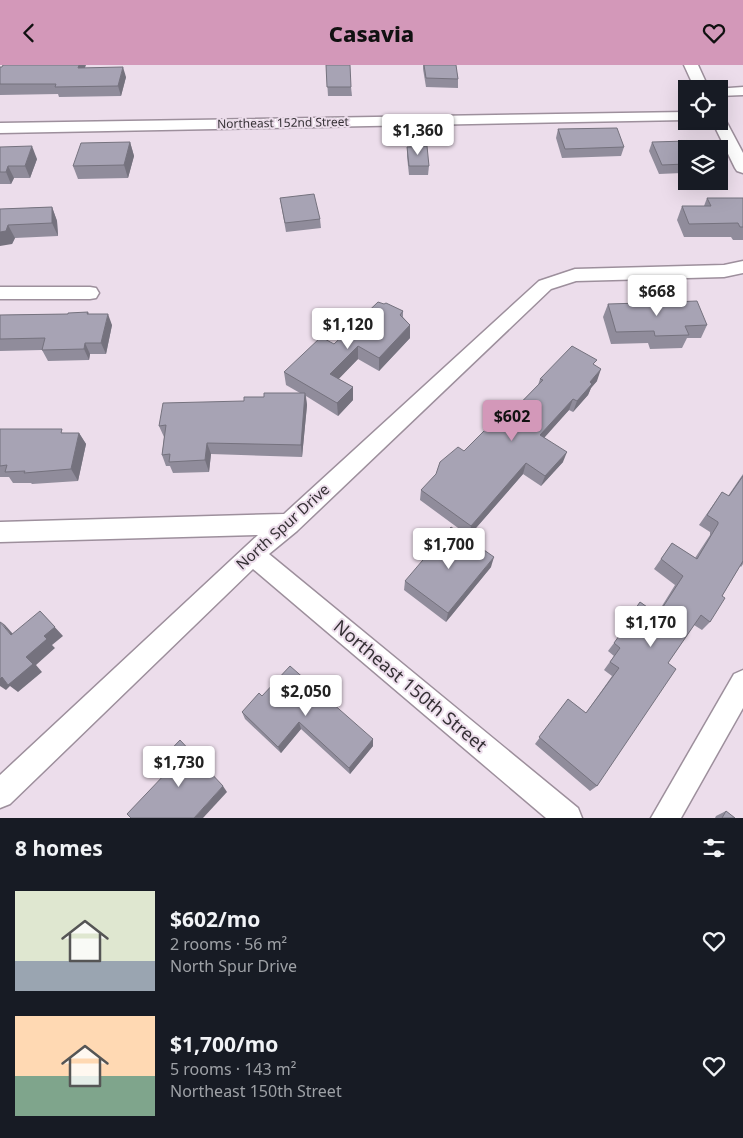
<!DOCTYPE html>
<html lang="en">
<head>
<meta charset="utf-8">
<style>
  :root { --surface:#171b24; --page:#242831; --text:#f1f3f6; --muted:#9ea1a6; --accent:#d398b9 }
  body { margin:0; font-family:"Noto Sans",sans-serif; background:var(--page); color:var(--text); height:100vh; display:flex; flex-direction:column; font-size:19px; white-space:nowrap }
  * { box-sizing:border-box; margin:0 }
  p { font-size:16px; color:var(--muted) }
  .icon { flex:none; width:28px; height:28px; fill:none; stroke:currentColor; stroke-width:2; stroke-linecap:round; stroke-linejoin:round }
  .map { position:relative; height:753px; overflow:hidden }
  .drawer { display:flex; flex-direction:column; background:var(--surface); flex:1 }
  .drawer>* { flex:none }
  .controls { position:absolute; left:678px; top:15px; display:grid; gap:10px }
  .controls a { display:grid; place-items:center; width:50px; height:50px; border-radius:0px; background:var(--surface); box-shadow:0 5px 20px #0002; font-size:25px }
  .price { position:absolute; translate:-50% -42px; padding:0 11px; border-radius:5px; background:#fff; color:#222; font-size:16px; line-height:32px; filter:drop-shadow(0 1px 2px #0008) }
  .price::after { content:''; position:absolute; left:50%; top:30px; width:15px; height:11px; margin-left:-8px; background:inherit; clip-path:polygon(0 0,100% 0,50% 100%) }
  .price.current { background:var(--accent); color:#111 }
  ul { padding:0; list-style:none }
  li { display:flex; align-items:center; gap:15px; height:125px; padding:0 15px }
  li span { display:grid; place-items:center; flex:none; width:140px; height:100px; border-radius:0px; color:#555 }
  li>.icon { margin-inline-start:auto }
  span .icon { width:60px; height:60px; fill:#fffc; stroke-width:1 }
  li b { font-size:21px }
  h2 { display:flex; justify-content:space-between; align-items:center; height:60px; padding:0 15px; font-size:21px }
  header { display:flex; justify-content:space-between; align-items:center; height:65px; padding:0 15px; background:var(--accent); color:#111; font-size:22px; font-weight:800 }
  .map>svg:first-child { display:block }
</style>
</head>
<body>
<header><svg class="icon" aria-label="back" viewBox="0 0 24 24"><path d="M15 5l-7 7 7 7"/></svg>Casavia<svg class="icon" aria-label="heart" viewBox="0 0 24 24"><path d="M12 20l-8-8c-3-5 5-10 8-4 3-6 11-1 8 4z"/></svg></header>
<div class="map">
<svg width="743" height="753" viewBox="0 0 743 753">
  <rect width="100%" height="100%" fill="#ecddeb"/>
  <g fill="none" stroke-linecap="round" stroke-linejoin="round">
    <!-- minor casing -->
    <g stroke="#9d8f9c" stroke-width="3">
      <g id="minor">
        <polygon points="684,0 698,0 709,24 695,24"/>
        <polygon points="743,22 743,30 719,31 719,24 715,24"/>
        <polygon points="686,47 686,55 0,68 0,58"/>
        <polygon points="719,52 724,53 726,56 743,88 743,108 737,106 735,103 712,56 719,56"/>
        <polygon points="743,196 743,208 724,212 576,216 551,224 297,466 269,489 578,743 582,753 546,753 253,504 10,739 0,743 0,710 258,470 0,477 0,457 284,449 539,216 575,204 724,200"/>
        <polygon points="0,222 90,222 96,223 99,228 96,233 90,234 0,234"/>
        <polygon points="743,605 743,643 681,753 651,753 734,609"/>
      </g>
    </g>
    <!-- minor -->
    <use href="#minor" fill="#fff" fill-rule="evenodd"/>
  </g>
  <!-- wall -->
  <g fill="#908c9b">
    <polygon points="326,0 351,22 352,31 328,31"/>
    <polygon points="423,0 456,0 458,14 458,23 426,22 423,4"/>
    <polygon points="0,2 85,3 126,12 121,31 59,32 58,29 0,30"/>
    <polygon points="558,64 624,82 621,91 562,93 556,73"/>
    <polygon points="130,77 134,91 128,113 78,114 73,101"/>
    <polygon points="652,77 686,84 686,103 684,103 682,108 659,109 649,86"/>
    <polygon points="0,82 37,94 30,113 14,113 11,119 0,119"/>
    <polygon points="407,82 429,101 428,110 409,110 407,91"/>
    <polygon points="280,133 320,154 321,163 286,167"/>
    <polygon points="707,133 743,133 743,175 733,175 731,172 684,172 677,155 682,141 704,141"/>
    <polygon points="52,142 57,156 58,171 15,173 12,179 2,144"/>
    <polygon points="384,239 403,246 403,252 410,260 410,273 379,306 358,294 338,314 353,322 353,335 338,351 306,331 307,340 302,392 211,389 209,407 173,408 170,401 166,401 162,390 164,372 159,361 244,336 264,332 300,328 286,320 284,307 334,279"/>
    <polygon points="608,239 707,260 701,273 687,273 682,283 650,284 648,278 611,279 603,252"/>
    <polygon points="88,247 89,249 112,260 106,289 90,289 89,295 48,296 42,285 0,286 0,250 68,249"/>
    <polygon points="595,300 597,316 591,323 588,330 573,347 569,345 544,372 563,397 541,421 523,409 469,471 420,435 421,425 464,386 498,361 538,320 540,314"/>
    <polygon points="0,364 65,368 79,368 86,379 78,416 32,419 31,418 13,418 9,412 0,412"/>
    <polygon points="743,409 743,499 741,502 740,501 722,531 710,557 702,565 694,560 668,598 597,721 590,726 535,679 568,634 586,648 612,611 604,605 614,591 608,586 620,570 618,568 640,537 657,549 675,520 654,504 672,478 695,493 710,470 710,467 699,460 722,427 728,431"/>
    <polygon points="491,502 446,557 404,525 405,516"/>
    <polygon points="262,631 373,674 373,681 350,709 301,664 281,688 245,654 242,647"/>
    <polygon points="726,746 735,753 715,753 716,751"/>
  </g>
  <!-- shaded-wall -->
  <g fill="#75727e">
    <polygon points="79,0 86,0 81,13 78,3"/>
    <polygon points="123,2 126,12 121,31 118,21"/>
    <polygon points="130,77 134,91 128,113 124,100"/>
    <polygon points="32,81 37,94 30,113 25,101"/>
    <polygon points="8,101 14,113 11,119 6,107"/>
    <polygon points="52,142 57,156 58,171 52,158"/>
    <polygon points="8,160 15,173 12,179 0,181 0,167"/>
    <polygon points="108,249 112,260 106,289 101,278"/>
    <polygon points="410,260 410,273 379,306 379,293"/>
    <polygon points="85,278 90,289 89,295 84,284"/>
    <polygon points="358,281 358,294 331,322 330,309"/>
    <polygon points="601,304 597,316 591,323 588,330 573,347 577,336 590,317"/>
    <polygon points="353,322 353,335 338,351 337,338"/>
    <polygon points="305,328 307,340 302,392 301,380"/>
    <polygon points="573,334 569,345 537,381 540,370"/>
    <polygon points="79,368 86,379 78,416 71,404"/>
    <polygon points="207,378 211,389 209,407 205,395"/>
    <polygon points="567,387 563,397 541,421 545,411"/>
    <polygon points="526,398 523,409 469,471 471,461"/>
    <polygon points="494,492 491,502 446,557 448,548"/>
    <polygon points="40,546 63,571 52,580 55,583 36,600 42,607 18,627 10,621 6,625 0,621 0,614 26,592 44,571"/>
    <polygon points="0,556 5,560 21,578 11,570"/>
    <polygon points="299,657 301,664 281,688 278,682"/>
    <polygon points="373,674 373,681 350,709 349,703"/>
    <polygon points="223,721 227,727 203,753 194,753"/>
  </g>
  <!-- building -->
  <g fill="#a7a3b4" stroke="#75727e">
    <polygon points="3,0 79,0 78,3 123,2 118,21 55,22 56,19 0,19 0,2 2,2"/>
    <polygon points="326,0 350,0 351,22 327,22"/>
    <polygon points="424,0 456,0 458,14 426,13"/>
    <polygon points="617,63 624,82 565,84 558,64"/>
    <polygon points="687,76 691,84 686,84 686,94 683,94 685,99 662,100 652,77"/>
    <polygon points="130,77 124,100 73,101 81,78"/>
    <polygon points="32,81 25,101 8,101 6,107 0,107 0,82"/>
    <polygon points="427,81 429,101 409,101 407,82"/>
    <polygon points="314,129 320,154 285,158 280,133"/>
    <polygon points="707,133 743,133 743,162 740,162 738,158 689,159 682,141 711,141"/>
    <polygon points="52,142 52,158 8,160 6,166 0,167 0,144"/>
    <polygon points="697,236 707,260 685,261 689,270 655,271 654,266 616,267 608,239 672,237"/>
    <polygon points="378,237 384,239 386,238 403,246 400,250 410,260 379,293 358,281 330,309 353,322 337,338 284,307 321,272 334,279"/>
    <polygon points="88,247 87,249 108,249 101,278 85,278 84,284 42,285 45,273 0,274 0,250 68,249 68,248"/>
    <polygon points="572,281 597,295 593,299 601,304 590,317 592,319 577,336 573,334 540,370 567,387 545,411 526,398 471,461 421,425 436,409 440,397 458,382 464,386 492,358 498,361 543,315 540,314"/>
    <polygon points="264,328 305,328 301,380 207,378 205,395 169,397 170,389 162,390 166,360 159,361 163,338 244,336 244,332 264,332"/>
    <polygon points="0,364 62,364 61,368 79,368 71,404 24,408 25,406 5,407 7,400 0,401"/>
    <polygon points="743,411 743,496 722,531 725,533 710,557 701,550 668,598 676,604 597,721 539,672 568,634 586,648 619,603 610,597 620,583 614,578 626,561 625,559 640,537 657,549 659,548 683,511 661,494 672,478 697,494 718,459 718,457 707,450 722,427 729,431"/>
    <polygon points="451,462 494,492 448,548 405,516"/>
    <polygon points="40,546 55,562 44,571 47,574 26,592 33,599 8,620 2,612 0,614 0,557 11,570"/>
    <polygon points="290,601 373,674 349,703 299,657 278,682 242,647 259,628 262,631"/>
    <polygon points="180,675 223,721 194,753 131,753 127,749 167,707 159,697"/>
    <polygon points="726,746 735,753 722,753"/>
  </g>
  <g text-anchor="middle" stroke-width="4" stroke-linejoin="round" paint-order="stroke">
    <!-- far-street labels -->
    <g font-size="12" fill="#353035" stroke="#ecddeb">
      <text transform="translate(283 58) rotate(-1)" y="4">Northeast 152nd Street</text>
    </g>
    <!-- street labels -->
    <g font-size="15" fill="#353035" stroke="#ecddeb">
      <text transform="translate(283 462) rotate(-42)" y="5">North Spur Drive</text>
    </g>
    <!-- near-street labels -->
    <g font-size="18" fill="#353035" stroke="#ecddeb">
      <text transform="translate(410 621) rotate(40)" y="6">Northeast 150th Street</text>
    </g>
  </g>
</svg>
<div class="controls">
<a><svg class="icon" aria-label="locate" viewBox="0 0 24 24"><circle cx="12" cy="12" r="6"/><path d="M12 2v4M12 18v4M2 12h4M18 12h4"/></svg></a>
<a><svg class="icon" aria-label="layers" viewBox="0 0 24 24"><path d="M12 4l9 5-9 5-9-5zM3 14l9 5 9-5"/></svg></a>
</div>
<b class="price" style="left:418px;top:91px">$1,360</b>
<b class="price" style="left:657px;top:252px">$668</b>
<b class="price" style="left:348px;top:285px">$1,120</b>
<b class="price current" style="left:512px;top:377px">$602</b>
<b class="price" style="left:449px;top:505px">$1,700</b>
<b class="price" style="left:651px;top:583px">$1,170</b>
<b class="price" style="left:306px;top:652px">$2,050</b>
<b class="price" style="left:179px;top:723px">$1,730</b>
</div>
<section class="drawer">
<h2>8 homes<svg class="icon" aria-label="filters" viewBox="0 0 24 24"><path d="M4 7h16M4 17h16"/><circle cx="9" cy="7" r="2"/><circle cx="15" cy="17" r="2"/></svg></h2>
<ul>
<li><span style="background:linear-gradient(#dfe7d0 70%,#9aa5b1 0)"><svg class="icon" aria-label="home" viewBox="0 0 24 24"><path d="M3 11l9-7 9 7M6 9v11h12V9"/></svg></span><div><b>$602/mo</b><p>2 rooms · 56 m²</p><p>North Spur Drive</p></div><svg class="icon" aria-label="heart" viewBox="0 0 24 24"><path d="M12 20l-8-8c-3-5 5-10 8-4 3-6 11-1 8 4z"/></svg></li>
<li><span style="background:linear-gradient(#ffd9b3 60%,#7fa58c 0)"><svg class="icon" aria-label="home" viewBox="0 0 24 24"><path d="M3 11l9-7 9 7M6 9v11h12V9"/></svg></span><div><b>$1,700/mo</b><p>5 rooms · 143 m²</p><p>Northeast 150th Street</p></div><svg class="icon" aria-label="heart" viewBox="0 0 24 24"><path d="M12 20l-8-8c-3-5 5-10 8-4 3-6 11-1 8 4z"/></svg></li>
</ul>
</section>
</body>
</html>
